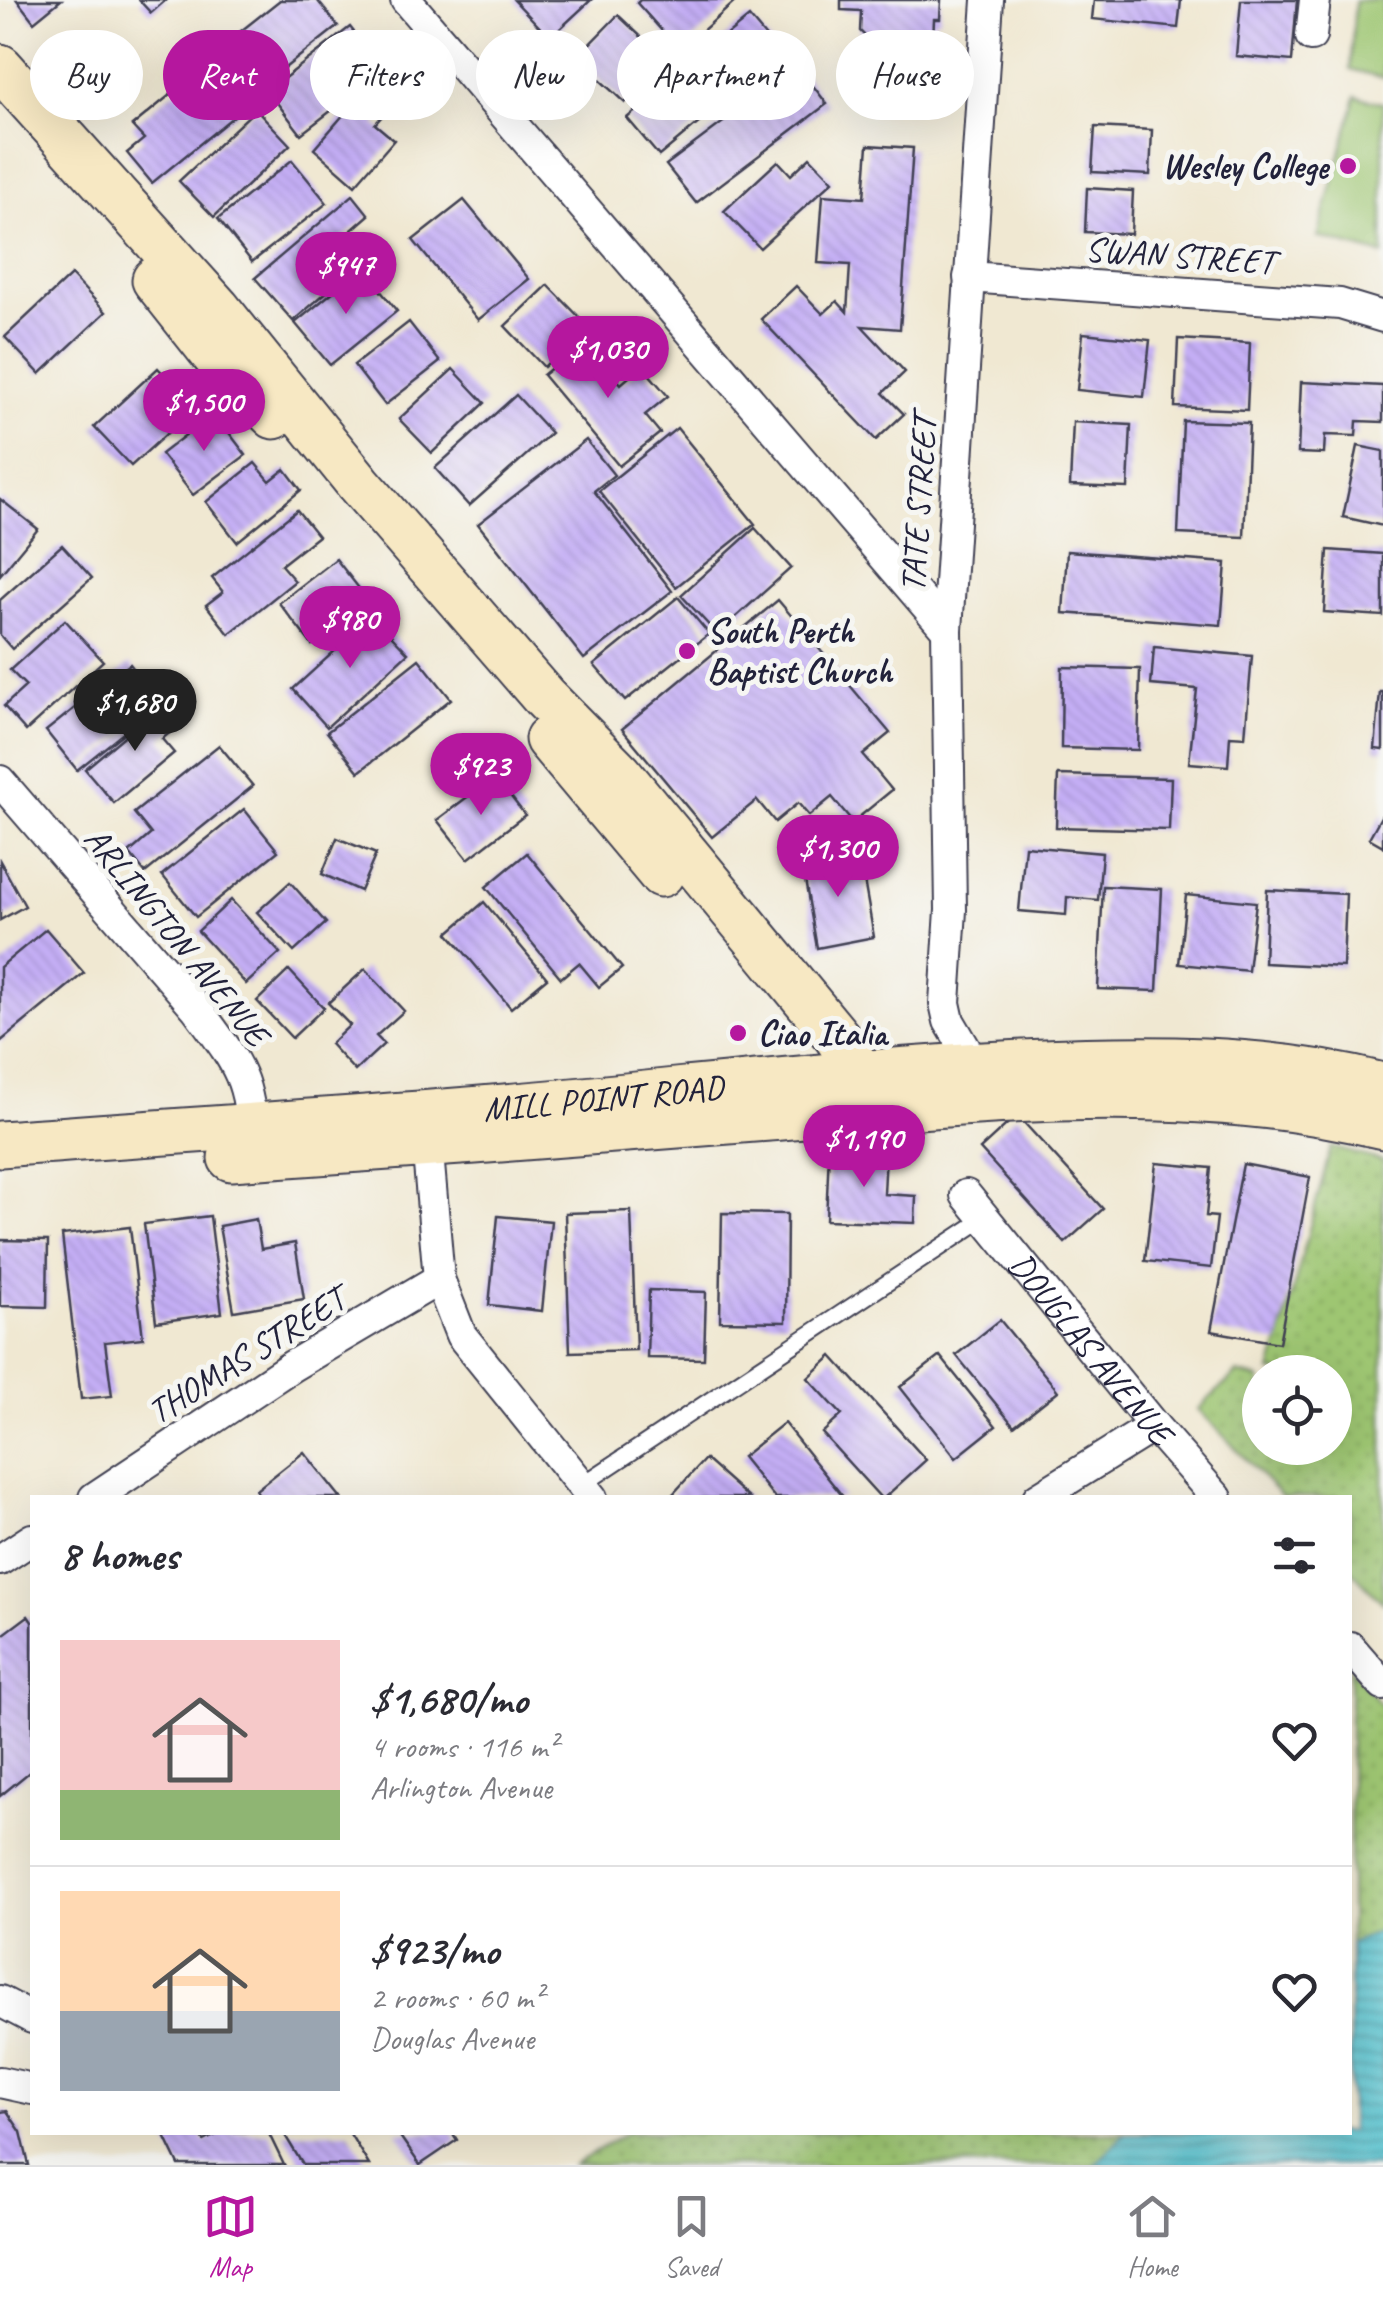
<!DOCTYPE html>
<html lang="en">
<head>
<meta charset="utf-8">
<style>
  :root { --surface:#fff; --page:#f7f7f7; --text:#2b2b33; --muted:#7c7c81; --line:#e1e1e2; --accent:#b5179e }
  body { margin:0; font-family:Caveat,sans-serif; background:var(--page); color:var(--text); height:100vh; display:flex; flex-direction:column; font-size:38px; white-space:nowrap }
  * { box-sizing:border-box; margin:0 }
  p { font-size:32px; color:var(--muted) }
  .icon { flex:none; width:55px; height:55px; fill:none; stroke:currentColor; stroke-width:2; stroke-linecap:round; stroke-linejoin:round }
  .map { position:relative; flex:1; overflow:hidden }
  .panel { position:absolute; left:30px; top:1495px; width:1322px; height:640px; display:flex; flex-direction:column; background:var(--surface); border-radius:0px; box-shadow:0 10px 40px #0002 }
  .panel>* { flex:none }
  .hud { position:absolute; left:30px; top:30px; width:1325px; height:90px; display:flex; gap:20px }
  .tools { position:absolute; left:1242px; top:1355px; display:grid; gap:20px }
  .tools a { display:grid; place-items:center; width:110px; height:110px; border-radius:50%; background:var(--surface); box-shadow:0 10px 40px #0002; font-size:50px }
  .price { position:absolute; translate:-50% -85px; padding:0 22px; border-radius:35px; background:var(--accent); color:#fff; font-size:32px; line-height:65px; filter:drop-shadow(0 2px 5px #0008) }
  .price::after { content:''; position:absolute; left:50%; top:60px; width:30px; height:22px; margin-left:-15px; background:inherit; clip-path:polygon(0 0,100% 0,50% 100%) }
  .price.on { background:#222; color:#fff }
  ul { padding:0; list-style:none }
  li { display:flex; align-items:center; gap:30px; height:250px; padding:0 30px }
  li+li { border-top:2px solid var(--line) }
  li span { display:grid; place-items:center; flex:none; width:280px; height:200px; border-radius:0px; color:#555 }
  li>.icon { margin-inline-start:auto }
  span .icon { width:120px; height:120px; fill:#fffc; stroke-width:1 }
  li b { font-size:42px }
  h2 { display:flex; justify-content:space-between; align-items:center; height:120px; padding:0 30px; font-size:42px }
  .tag { padding:0 35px; border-radius:45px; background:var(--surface); box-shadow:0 10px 40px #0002; font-size:35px; line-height:90px }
  .tag.on { background:var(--accent); color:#fff }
  .tabs { display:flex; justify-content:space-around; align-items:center; height:140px; border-top:2px solid var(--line); background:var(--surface); font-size:28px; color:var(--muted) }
  .tabs a { display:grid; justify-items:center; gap:5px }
  .tabs .on { color:var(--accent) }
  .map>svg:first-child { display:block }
</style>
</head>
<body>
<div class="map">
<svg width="1383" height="2165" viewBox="0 0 1383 2165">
  <defs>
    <pattern id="park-dots" width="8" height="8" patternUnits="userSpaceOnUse" patternTransform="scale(2.5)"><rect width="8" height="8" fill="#9ec672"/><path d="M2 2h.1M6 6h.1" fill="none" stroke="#88aa64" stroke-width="1.8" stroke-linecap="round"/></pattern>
    <pattern id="water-rules" width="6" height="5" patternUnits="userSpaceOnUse" patternTransform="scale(2.5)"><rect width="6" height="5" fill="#54c1ce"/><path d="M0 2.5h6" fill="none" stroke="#459ca8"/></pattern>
    <pattern id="building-back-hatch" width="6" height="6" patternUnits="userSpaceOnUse" patternTransform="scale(2.5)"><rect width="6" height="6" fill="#c4aef5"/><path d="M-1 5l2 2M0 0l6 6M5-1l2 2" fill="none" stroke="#a895d3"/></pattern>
  </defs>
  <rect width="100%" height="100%" fill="#f6f6f2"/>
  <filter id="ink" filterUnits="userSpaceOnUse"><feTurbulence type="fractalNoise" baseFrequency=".01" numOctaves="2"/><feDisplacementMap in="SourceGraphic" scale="20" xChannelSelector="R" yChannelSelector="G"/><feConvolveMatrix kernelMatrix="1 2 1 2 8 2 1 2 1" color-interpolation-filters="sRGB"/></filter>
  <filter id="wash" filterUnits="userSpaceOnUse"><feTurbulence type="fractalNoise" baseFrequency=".0048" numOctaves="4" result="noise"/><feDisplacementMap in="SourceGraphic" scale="40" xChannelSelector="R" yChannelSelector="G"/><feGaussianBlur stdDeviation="2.25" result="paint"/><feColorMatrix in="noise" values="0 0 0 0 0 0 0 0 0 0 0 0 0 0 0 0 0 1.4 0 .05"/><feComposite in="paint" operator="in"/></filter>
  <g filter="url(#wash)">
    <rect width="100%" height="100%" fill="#f0e8d2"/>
    <!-- park -->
    <g fill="url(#park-dots)" stroke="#607456" stroke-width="2.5">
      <polygon points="1331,1147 1383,1161 1383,1603 1350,1569 1350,1498 1282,1497 1198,1409 1237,1373 1260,1379 1260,1448 1335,1448 1335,1372 1271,1372"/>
      <polygon points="1350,1668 1383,1707 1383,2165 574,2165 627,2132 1350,2132"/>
    </g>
    <!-- pitch -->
    <g fill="#9ec672" stroke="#607456" stroke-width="2.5">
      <polygon points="1355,0 1383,0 1383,78 1350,69"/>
      <polygon points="1356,96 1383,103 1383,255 1318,237"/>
    </g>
    <!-- water -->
    <polygon fill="url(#water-rules)" stroke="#3b7284" stroke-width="2.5" points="1383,1930 1383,2165 1095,2165 1125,2133 1350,2132 1350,1943"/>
    <g id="blocks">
      <!-- building -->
      <g fill="url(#building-back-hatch)">
        <polygon points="17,0 61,0 34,22"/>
        <polygon points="139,0 166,0 151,13"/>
        <polygon points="280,0 317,0 338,26 262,86 227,42"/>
        <polygon points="514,0 591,0 550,38"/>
        <polygon points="640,0 737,0 680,51 637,3"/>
        <polygon points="841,0 941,0 940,19 934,19 932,63 886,61 887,45 872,45 873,35 866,37 860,31 861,11 841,10"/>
        <polygon points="1094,0 1181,0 1178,28 1092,19"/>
        <polygon points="1241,0 1297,0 1292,61 1236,56"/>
        <polygon points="618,15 666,60 625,103 576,58"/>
        <polygon points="749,17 781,55 659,156 627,118"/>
        <polygon points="350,27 384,70 301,134 268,91"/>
        <polygon points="214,59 250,103 152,183 127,153 144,139 132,126"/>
        <polygon points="798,66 827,104 696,203 666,165"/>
        <polygon points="377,76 400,96 375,124 394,140 355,185 314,149"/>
        <polygon points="256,109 290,145 214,217 179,181"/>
        <polygon points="1095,127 1152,130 1150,175 1092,172"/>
        <polygon points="868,145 913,148 900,329 862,326 905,372 883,393 904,414 876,440 761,319 796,286 823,314 837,301 847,312 850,265 818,263 823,195 864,198"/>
        <polygon points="810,157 833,181 760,248 724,211 778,161 791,175"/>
        <polygon points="292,160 327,203 252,262 218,219"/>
        <polygon points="1087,188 1133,191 1131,234 1085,232"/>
        <polygon points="353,195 369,215 339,241 359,264 293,321 255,278"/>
        <polygon points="464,200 529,279 478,320 413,240"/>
        <polygon points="362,268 397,311 330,365 295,323"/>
        <polygon points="71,275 106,312 40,374 5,337"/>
        <polygon points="548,285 587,325 544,367 505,326"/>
        <polygon points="409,322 440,362 385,405 354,365"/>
        <polygon points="1083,333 1150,340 1144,397 1077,390"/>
        <polygon points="1178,339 1250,343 1247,410 1175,407"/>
        <polygon points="585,341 621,384 642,366 668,396 645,415 660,433 619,466 543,375"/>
        <polygon points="158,368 195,408 131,466 94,427"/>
        <polygon points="453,369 485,403 432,453 399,419"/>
        <polygon points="1301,382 1383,386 1383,422 1357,421 1356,436 1325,435 1324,454 1298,453"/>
        <polygon points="516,395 551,433 469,506 435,468"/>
        <polygon points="214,413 246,455 193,495 161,454"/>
        <polygon points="1183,421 1249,423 1244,537 1178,534"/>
        <polygon points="1073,422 1131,425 1128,488 1070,486"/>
        <polygon points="677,428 755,524 676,587 599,491"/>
        <polygon points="586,440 614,475 594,491 672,591 584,659 478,524"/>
        <polygon points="1358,446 1383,451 1383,526 1343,517"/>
        <polygon points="255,463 270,481 285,469 301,490 237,542 206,502"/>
        <polygon points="0,499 38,529 0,575"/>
        <polygon points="297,510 318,536 281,565 295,581 229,634 206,605 223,592 212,578"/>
        <polygon points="755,528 791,568 717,634 681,595"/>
        <polygon points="62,545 92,578 12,649 0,635 0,600"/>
        <polygon points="1328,550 1383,554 1383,616 1324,612"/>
        <polygon points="1067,551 1226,563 1221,625 1063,613"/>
        <polygon points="336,559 369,601 312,645 279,603"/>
        <polygon points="678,597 709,634 625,701 594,665"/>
        <polygon points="778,600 890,733 863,755 892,790 853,822 832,797 809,816 798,803 775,822 757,800 712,837 622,729"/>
        <polygon points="373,616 408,653 327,727 293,689"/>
        <polygon points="65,620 103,661 26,731 4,706 26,686 10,670"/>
        <polygon points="1154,647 1252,656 1245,737 1230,736 1228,766 1189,763 1197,689 1151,685"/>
        <polygon points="419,659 451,699 359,772 327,732"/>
        <polygon points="130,664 161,703 77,770 46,731"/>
        <polygon points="1062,667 1140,669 1138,750 1061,748"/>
        <polygon points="1380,692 1383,692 1383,750 1375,749"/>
        <polygon points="165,702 183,722 162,739 174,753 114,803 85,769"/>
        <polygon points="219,745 253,786 145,873 129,853 151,834 134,813"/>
        <polygon points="1058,775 1171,778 1169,830 1056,827"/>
        <polygon points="495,776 525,815 468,859 437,820"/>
        <polygon points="244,809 278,851 196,917 162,875"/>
        <polygon points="1383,813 1383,846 1369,838"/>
        <polygon points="337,838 376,854 360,891 322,874"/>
        <polygon points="1025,846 1102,853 1098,900 1067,897 1066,915 1019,911"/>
        <polygon points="859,852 874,937 817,948 802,863"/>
        <polygon points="527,853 622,968 599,987 579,963 561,978 486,887"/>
        <polygon points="0,861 25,906 0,920"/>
        <polygon points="290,882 326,923 294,952 257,912"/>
        <polygon points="1103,886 1162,889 1157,991 1098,989"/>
        <polygon points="1267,890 1346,894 1343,967 1264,963"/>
        <polygon points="1186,895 1256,902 1248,971 1179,964"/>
        <polygon points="231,900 280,953 246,984 198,931"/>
        <polygon points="484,902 547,978 511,1008 448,933"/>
        <polygon points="46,929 84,973 0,1042 0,967"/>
        <polygon points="365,969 404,1011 376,1036 384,1044 355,1071 330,1044 350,1025 328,1003"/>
        <polygon points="289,970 324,1008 292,1038 257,1001"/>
        <polygon points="1017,1115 1103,1209 1065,1243 980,1149"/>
        <polygon points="829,1150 886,1153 884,1194 916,1196 915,1223 826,1220"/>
        <polygon points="1156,1163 1211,1168 1206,1216 1217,1217 1211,1268 1145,1261"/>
        <polygon points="1243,1164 1310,1177 1279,1343 1211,1331"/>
        <polygon points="631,1211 636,1350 570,1352 565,1213"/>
        <polygon points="722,1213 787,1214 786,1322 720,1321"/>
        <polygon points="210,1216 222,1313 156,1322 144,1224"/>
        <polygon points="498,1216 551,1221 542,1311 489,1305"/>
        <polygon points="256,1219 261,1249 295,1243 304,1299 234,1311 219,1226"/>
        <polygon points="130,1227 143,1338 105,1342 112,1396 81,1399 62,1235"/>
        <polygon points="0,1240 48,1241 47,1307 0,1306"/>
        <polygon points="649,1290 706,1292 704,1359 647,1358"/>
        <polygon points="1000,1320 1058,1391 1014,1426 956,1355"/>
        <polygon points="832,1356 926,1460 884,1498 881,1498 822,1433 842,1415 808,1378"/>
        <polygon points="940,1356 996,1426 956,1458 900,1387"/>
        <polygon points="784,1423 844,1498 775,1498 742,1457"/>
        <polygon points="304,1452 341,1498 261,1498 256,1490"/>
        <polygon points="705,1459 749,1498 677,1498 673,1494"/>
        <polygon points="28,1616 32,1622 32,1770 0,1796 0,1637"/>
        <polygon points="7,2111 21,2132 29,2165 0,2165 0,2112"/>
        <polygon points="163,2132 199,2132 204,2141 222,2132 268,2132 284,2165 179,2165"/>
        <polygon points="283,2132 349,2132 369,2165 303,2165"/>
        <polygon points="397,2132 452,2132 457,2140 420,2165"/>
      </g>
    </g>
  </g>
  <g filter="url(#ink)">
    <use href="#blocks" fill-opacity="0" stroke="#414052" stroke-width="2.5"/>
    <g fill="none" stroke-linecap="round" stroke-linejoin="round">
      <!-- service casing -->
      <g stroke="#414052" stroke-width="19">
        <polyline id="service" points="582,1485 985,1218"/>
      </g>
      <!-- minor casing -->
      <g stroke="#414052" stroke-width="34">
        <g id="minor">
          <polyline points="406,0 947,630"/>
          <polyline points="1311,36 1315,0"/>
          <polyline points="969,277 1340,304 1383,317"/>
          <path d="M0,781L197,1009C236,1062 250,1076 253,1144"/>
          <polyline points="975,1065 949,1021 945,1003 951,910 947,630 988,0"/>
          <polyline points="426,1130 439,1279 461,1335 592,1498"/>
          <path id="s1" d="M966,1195L1154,1426L1217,1498"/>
          <polyline points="94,1498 292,1366 439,1279"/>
          <polyline points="1038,1498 1154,1426"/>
          <polyline points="0,1560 32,1539"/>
          <polyline points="1350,1647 1383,1685"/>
          <polyline points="0,2001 32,2018"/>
          <polyline points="0,2082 32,2089"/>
        </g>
      </g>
      <!-- secondary casing -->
      <g stroke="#414052" stroke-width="49">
        <g id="secondary">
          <polyline points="0,67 217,308 359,484 543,696 620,774 837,1037 873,1092"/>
          <polyline points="155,280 223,366 274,416"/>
          <polyline points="548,739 661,874"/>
          <path id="s2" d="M0,1144C228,1127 457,1114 685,1090C798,1079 910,1068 1023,1063C1144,1057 1265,1056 1383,1086"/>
          <path d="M231,1158C415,1146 598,1132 782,1117C982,1101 1185,1078 1383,1126"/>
        </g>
      </g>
      <!-- service -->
      <use href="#service" stroke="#fff" stroke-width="15"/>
      <!-- minor -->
      <use href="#minor" stroke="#fff" stroke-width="30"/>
      <!-- secondary -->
      <use href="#secondary" stroke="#f7e8c3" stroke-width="45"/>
    </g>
  </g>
  <!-- markers -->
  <g fill="#b5179e" stroke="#f6f6f2" stroke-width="4">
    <circle cx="1348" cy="166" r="10"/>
    <circle cx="687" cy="651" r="10"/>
    <circle cx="738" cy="1033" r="10"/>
  </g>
  <g text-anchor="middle" stroke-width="10" stroke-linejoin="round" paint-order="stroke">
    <!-- poi labels -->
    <g font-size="35" font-weight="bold" fill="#22223b" stroke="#f6f6f2" text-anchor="start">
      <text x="1328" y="178" text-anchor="end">Wesley College</text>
      <text x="707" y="643">South Perth<tspan x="707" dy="40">Baptist Church</tspan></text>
      <text x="758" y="1045">Ciao Italia</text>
    </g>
    <!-- street labels -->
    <g font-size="35" fill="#22223b" stroke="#f6f6f2">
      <text transform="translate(1180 255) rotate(4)" y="12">SWAN STREET</text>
      <text transform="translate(918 504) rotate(-86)" y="12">TATE STREET</text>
      <text transform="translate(177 936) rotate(51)" y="12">ARLINGTON AVENUE</text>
      <text dy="12" stroke="none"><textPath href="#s2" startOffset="605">MILL POINT ROAD</textPath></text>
      <text dy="12" stroke="none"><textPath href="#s1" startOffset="198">DOUGLAS AVENUE</textPath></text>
      <text transform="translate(246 1355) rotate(-32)" y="12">THOMAS STREET</text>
    </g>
  </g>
</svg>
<div class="tools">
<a><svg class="icon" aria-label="locate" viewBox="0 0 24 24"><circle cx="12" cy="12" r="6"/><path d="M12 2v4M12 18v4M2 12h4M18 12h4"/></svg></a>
</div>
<b class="price" style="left:346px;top:317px">$947</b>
<b class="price" style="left:608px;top:401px">$1,030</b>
<b class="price" style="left:204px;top:454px">$1,500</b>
<b class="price" style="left:350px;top:671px">$980</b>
<b class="price on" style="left:135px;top:754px">$1,680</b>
<b class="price" style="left:481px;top:818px">$923</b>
<b class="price" style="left:838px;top:900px">$1,300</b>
<b class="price" style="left:864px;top:1190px">$1,190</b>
<div class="hud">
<a class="tag">Buy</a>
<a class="tag on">Rent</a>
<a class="tag">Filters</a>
<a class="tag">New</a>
<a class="tag">Apartment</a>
<a class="tag">House</a>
</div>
<section class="panel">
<h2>8 homes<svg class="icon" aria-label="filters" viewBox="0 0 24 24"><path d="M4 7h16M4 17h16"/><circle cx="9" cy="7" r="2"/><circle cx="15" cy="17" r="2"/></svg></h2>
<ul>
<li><span style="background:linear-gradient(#f6c9c9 75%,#8fb573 0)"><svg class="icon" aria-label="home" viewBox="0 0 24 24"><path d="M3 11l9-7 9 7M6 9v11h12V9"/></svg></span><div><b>$1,680/mo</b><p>4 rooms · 116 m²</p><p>Arlington Avenue</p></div><svg class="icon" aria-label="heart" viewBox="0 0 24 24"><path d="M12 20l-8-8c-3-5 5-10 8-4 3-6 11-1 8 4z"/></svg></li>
<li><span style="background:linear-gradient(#ffd9b3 60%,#9aa5b1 0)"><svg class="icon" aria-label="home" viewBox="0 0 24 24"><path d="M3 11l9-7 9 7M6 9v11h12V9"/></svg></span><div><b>$923/mo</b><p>2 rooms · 60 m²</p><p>Douglas Avenue</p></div><svg class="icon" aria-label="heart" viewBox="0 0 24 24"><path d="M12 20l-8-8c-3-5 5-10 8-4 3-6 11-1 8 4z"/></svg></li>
</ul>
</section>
</div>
<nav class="tabs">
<a class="on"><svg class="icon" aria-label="map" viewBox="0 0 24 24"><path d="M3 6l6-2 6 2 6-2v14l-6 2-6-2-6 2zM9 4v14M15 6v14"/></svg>Map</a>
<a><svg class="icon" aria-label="saved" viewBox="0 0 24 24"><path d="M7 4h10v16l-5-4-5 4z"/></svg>Saved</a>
<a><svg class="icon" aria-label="home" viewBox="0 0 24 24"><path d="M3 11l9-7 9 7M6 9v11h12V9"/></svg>Home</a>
</nav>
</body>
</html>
